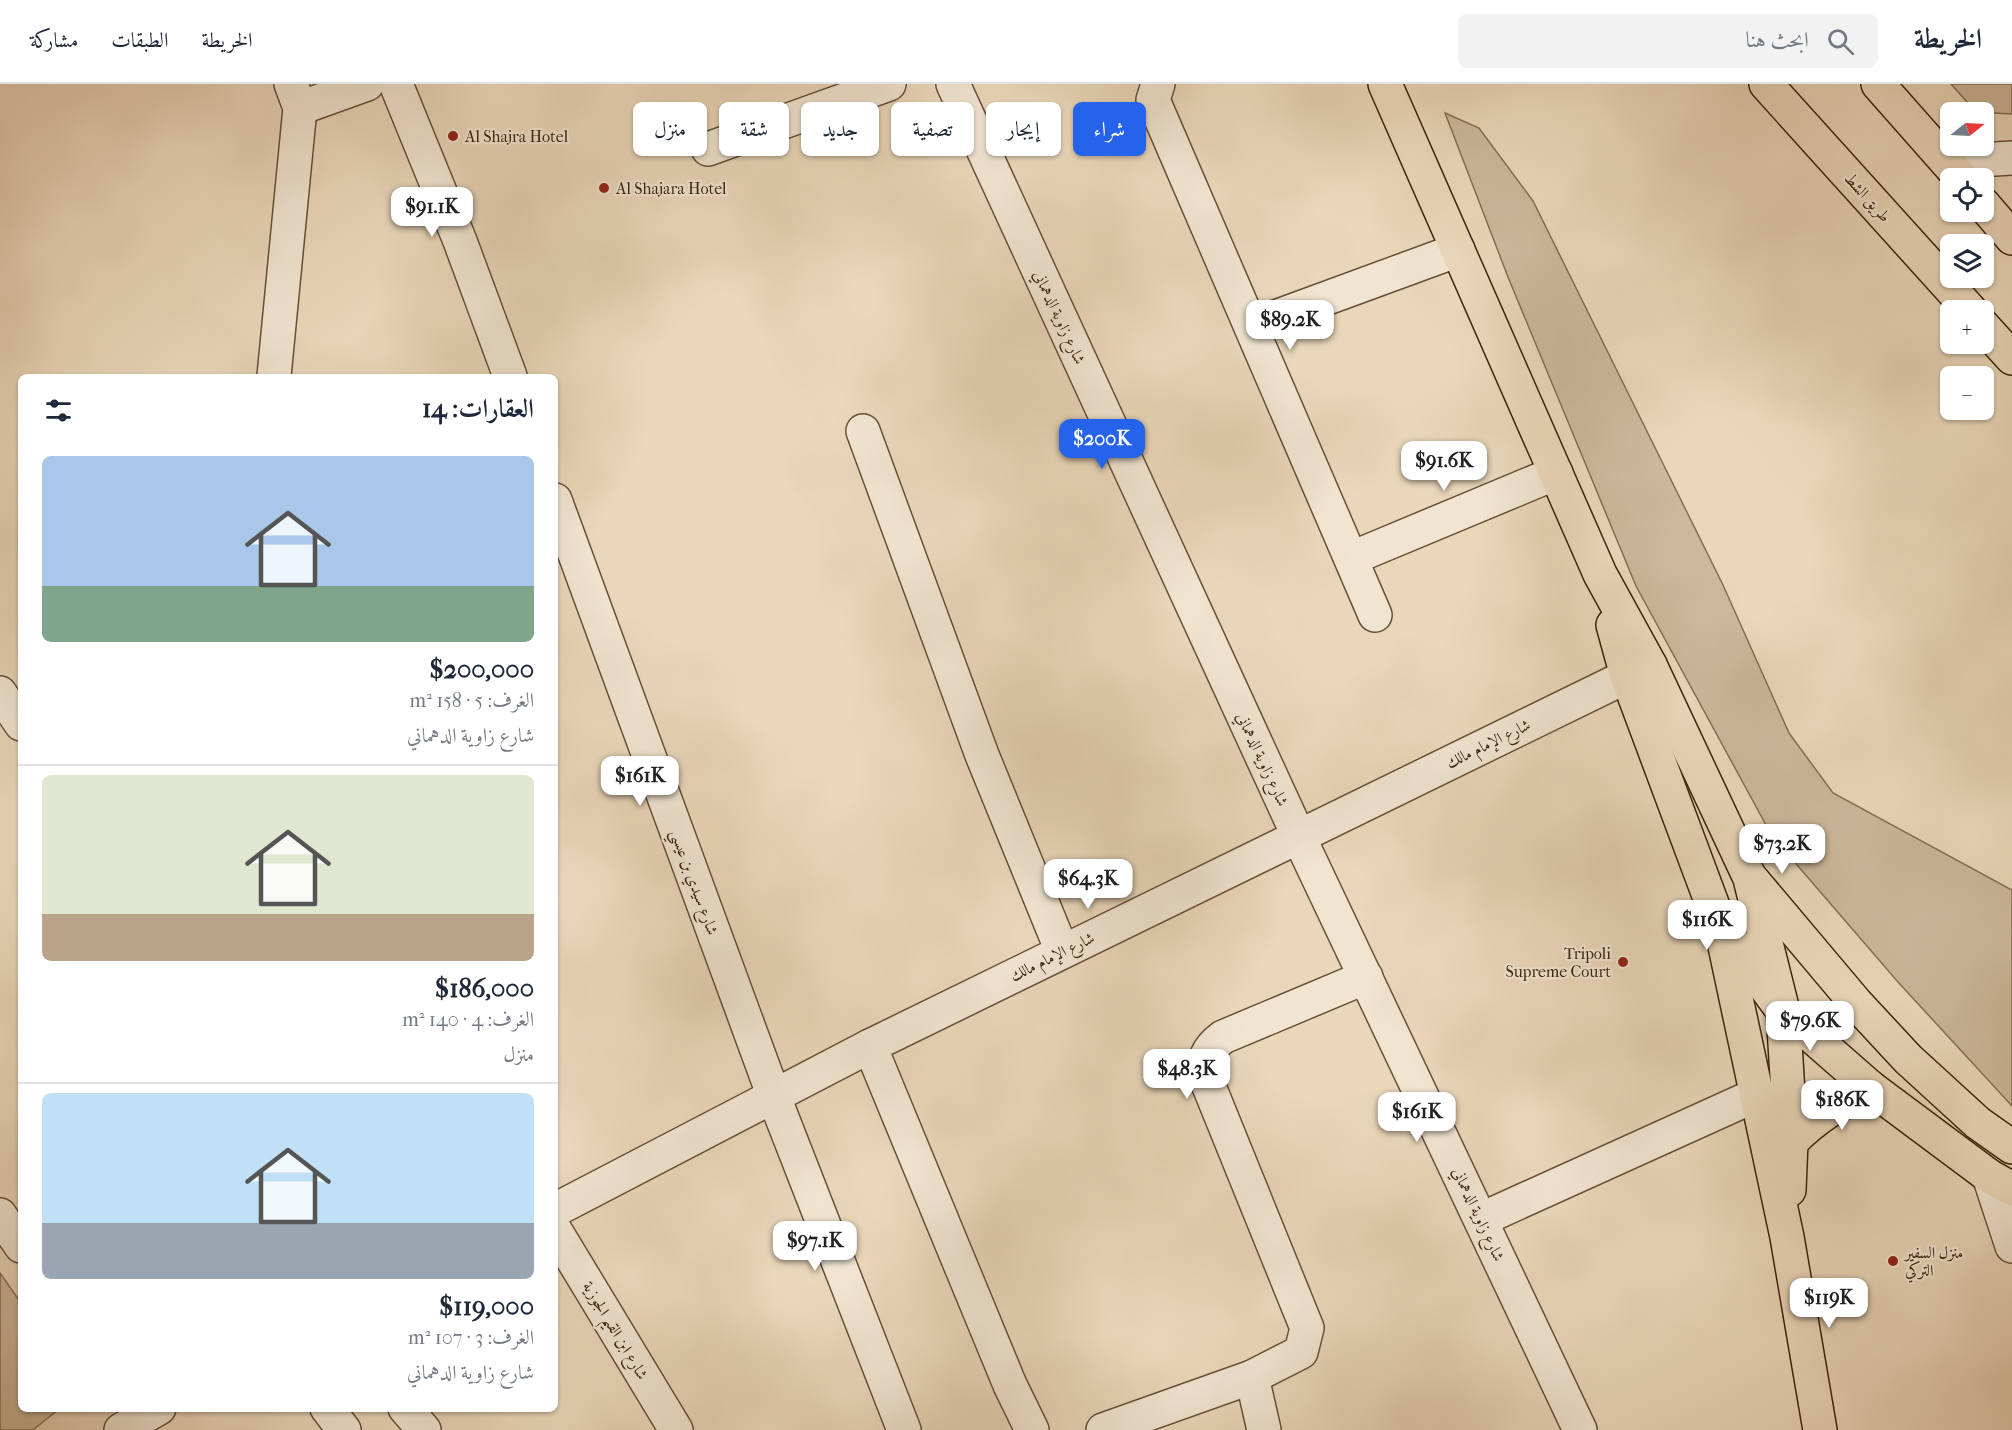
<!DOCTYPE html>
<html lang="ar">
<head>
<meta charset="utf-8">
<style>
  :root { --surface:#fff; --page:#f2f2f3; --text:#1f2937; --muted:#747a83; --line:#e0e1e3; --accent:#2563eb }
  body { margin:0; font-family:"IM FELL French Canon",Amiri,serif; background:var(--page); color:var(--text); direction:rtl; height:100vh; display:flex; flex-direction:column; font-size:22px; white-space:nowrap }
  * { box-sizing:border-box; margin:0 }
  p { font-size:20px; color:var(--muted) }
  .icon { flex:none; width:33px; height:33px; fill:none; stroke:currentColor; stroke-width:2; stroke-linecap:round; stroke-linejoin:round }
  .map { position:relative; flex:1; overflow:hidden; direction:ltr }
  .side { position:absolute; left:18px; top:290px; width:540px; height:1038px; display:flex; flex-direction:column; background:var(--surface); border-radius:9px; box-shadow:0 2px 4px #0004; direction:rtl }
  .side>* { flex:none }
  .hud { position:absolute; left:576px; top:18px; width:570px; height:54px; direction:rtl; display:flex; gap:12px }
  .needle { width:39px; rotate:72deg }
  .tools { position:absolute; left:1940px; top:18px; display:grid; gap:12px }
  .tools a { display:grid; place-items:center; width:54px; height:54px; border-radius:9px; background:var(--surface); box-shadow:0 2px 4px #0004; font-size:30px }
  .price { position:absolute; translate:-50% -51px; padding:0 14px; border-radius:12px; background:#fff; color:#222; font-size:20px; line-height:39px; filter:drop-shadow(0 2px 3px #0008) }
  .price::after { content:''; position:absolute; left:50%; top:36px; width:18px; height:14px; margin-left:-9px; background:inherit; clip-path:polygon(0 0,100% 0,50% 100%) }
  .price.selected { background:var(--accent); color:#fff }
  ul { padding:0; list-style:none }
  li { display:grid; align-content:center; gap:12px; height:318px; padding:0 24px }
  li+li { border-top:2px solid var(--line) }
  li span { display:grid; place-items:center; height:186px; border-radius:9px; color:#555 }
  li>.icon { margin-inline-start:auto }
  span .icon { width:108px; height:108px; fill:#fffc; stroke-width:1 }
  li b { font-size:26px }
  h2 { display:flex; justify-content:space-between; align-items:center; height:72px; padding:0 24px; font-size:26px }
  .tag { padding:0 21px; border-radius:9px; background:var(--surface); box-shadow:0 2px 4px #0004; font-size:21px; line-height:54px }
  .tag.selected { background:var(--accent); color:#fff }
  header { display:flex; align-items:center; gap:36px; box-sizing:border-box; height:84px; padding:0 30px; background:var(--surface); border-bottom:2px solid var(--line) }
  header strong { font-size:28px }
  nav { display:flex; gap:33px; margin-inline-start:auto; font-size:21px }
  .search { width:420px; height:54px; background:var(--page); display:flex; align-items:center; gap:15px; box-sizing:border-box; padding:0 21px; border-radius:9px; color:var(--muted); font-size:22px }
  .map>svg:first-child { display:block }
</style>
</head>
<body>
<header>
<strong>الخريطة</strong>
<div class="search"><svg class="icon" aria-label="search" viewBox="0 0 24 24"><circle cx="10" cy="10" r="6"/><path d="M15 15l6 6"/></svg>ابحث هنا</div>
<nav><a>الخريطة</a><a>الطبقات</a><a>مشاركة</a></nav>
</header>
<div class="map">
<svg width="2012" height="1346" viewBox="0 0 2012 1346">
  <rect width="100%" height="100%" fill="#ead7ba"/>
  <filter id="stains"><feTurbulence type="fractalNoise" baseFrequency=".00333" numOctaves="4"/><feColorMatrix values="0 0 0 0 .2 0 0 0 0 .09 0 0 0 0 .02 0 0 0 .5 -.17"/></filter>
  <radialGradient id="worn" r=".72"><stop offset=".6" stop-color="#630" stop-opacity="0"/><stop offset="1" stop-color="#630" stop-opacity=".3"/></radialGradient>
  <!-- green -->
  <g fill="#ccb89c" stroke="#846e54" stroke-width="1.5">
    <polygon points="1951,0 2012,0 2012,30 1976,28"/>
    <polygon points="1445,29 1479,44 1533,117 1723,501 1789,649 1833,709 2012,806 2012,1022 1898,898 1772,752 1636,502 1508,193"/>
    <polygon points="0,1189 21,1219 21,1324 59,1325 33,1346 0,1346"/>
  </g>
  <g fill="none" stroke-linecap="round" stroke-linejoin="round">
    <!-- minor casing -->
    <g stroke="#685038" stroke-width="36">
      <g id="minor">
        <polyline points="396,0 460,157 510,292"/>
        <polyline points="953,0 1298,751 1580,1346"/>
        <polyline points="1158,0 1153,16 1375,531"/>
        <polyline points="300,24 367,0"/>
        <polyline points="708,65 889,0"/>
        <polyline points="1947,78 2012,74"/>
        <polyline points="1251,242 1458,166"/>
        <polyline points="274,292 300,24 291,0"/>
        <polyline points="863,347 982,671 1062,867"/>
        <polyline points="555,416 779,1026 904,1346"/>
        <polyline points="1352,474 1556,389"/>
        <polyline points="0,609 21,640"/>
        <polyline points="870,962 1010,1301 1032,1346"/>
        <polyline points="1989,1092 2012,1162"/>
        <polyline points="555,1126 870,962 1650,581"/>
        <polyline points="0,1131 21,1162"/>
        <polyline points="1482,1135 1756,1011"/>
        <polyline points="555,1146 676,1346"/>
        <polyline points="1252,1293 1264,1346"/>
        <polyline points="327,1324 344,1346"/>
        <polyline points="405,1324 424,1346"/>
        <polyline points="121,1346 159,1324"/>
        <path d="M1103,1346L1252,1293L1301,1268L1307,1244L1206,995C1202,976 1207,965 1223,953L1366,893"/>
      </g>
    </g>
    <!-- major casing -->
    <g stroke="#3c230c" stroke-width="36">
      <g id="major">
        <polyline points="1385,0 1600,490 1650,581 1749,792 1856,919 1908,975 1978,1039 2012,1063"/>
        <polyline points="1613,541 1627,592 1720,841 1783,927 1871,1004 1989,1092 2012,1105"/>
        <polyline points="1751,799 1783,927 1791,1058 1789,1106"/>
        <polyline points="1723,853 1787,1153 1820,1346"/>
        <path d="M1791,1058C1817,1032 1838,1020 1871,1004"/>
      </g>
    </g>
    <!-- highway casing -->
    <g stroke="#3c230c" stroke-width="36">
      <g id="highway">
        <polyline points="1766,0 1970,226"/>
        <polyline points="1878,0 1961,94"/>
        <polyline points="1983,120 2012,154"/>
        <polyline points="1983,242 2012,274"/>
      </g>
    </g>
    <!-- minor -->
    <use href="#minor" stroke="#f1e5d2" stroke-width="33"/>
    <!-- major -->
    <use href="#major" stroke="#ead7ba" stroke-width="33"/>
    <!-- highway -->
    <use href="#highway" stroke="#ead7ba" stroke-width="33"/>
  </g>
  <!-- markers -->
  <g fill="#8f2418" stroke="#f1e5d2" stroke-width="2">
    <circle cx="453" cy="52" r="6"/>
    <circle cx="604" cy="104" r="6"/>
    <circle cx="1623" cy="878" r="6"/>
    <circle cx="1893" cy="1177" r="6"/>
  </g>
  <g text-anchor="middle" stroke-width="4.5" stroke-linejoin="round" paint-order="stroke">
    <!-- poi labels -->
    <g font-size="16" fill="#3c230c" stroke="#f1e5d2" text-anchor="start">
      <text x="465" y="58">Al Shajra Hotel</text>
      <text x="616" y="110">Al Shajara Hotel</text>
      <text x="1611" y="875" text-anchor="end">Tripoli<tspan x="1611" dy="18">Supreme Court</tspan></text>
      <text x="1905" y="1174">منزل السفير<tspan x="1905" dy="18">التركي</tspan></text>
    </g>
    <!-- street labels -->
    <g font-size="16" fill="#3c230c" stroke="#f1e5d2">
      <text transform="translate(1868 113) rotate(48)" y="6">طريق الشط</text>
      <text transform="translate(1060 233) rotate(65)" y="6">شارع زاوية الدهماني</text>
      <text transform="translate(1488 659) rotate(-26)" y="6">شارع الإمام مالك</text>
      <text transform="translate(1263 675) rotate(65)" y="6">شارع زاوية الدهماني</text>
      <text transform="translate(695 798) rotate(70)" y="6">شارع سيدي بن عيسي</text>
      <text transform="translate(1052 872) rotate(-26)" y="6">شارع الإمام مالك</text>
      <text transform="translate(1479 1130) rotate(65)" y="6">شارع زاوية الدهماني</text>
      <text transform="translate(616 1246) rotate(59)" y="6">شارع ابن القيم الجوزية</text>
    </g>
  </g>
  <rect width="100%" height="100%" filter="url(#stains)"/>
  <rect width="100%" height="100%" fill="url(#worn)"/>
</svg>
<div class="tools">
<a><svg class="needle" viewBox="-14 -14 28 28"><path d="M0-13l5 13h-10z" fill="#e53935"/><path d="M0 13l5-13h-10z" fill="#747a83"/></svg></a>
<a><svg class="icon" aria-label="locate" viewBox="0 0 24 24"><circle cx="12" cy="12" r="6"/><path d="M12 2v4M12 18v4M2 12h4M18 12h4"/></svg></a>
<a><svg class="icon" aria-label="layers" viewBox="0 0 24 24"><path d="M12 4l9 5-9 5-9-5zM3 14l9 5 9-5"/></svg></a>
<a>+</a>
<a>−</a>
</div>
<b class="price" style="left:432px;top:154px">$91.1K</b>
<b class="price" style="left:1290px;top:267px">$89.2K</b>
<b class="price selected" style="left:1102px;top:386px">$200K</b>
<b class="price" style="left:1444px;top:408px">$91.6K</b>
<b class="price" style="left:640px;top:723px">$161K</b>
<b class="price" style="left:1782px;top:791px">$73.2K</b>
<b class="price" style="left:1088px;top:826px">$64.3K</b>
<b class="price" style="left:1707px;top:867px">$116K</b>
<b class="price" style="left:1810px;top:968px">$79.6K</b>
<b class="price" style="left:1187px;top:1016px">$48.3K</b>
<b class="price" style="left:1842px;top:1047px">$186K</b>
<b class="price" style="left:1417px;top:1059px">$161K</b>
<b class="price" style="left:815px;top:1188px">$97.1K</b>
<b class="price" style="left:1829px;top:1245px">$119K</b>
<div class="hud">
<a class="tag selected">شراء</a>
<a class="tag">إيجار</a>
<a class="tag">تصفية</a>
<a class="tag">جديد</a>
<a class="tag">شقة</a>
<a class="tag">منزل</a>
</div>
<section class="side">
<h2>العقارات: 14<svg class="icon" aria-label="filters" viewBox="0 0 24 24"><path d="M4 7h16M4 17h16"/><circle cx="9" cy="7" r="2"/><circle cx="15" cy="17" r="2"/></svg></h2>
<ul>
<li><span style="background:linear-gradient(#a9c7e8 70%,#7fa58c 0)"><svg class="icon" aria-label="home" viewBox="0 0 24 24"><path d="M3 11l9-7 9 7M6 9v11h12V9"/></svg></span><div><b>$200,000</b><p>الغرف: 5 · 158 m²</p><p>شارع زاوية الدهماني</p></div></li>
<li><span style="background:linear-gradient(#dfe7d0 75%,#b9a48a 0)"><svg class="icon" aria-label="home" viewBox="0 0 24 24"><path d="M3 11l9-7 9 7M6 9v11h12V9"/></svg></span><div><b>$186,000</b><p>الغرف: 4 · 140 m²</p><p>منزل</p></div></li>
<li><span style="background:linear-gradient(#bfe0f5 70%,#9aa5b1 0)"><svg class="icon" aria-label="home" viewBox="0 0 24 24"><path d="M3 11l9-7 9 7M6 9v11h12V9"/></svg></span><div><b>$119,000</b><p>الغرف: 3 · 107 m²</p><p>شارع زاوية الدهماني</p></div></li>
</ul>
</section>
</div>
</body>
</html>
